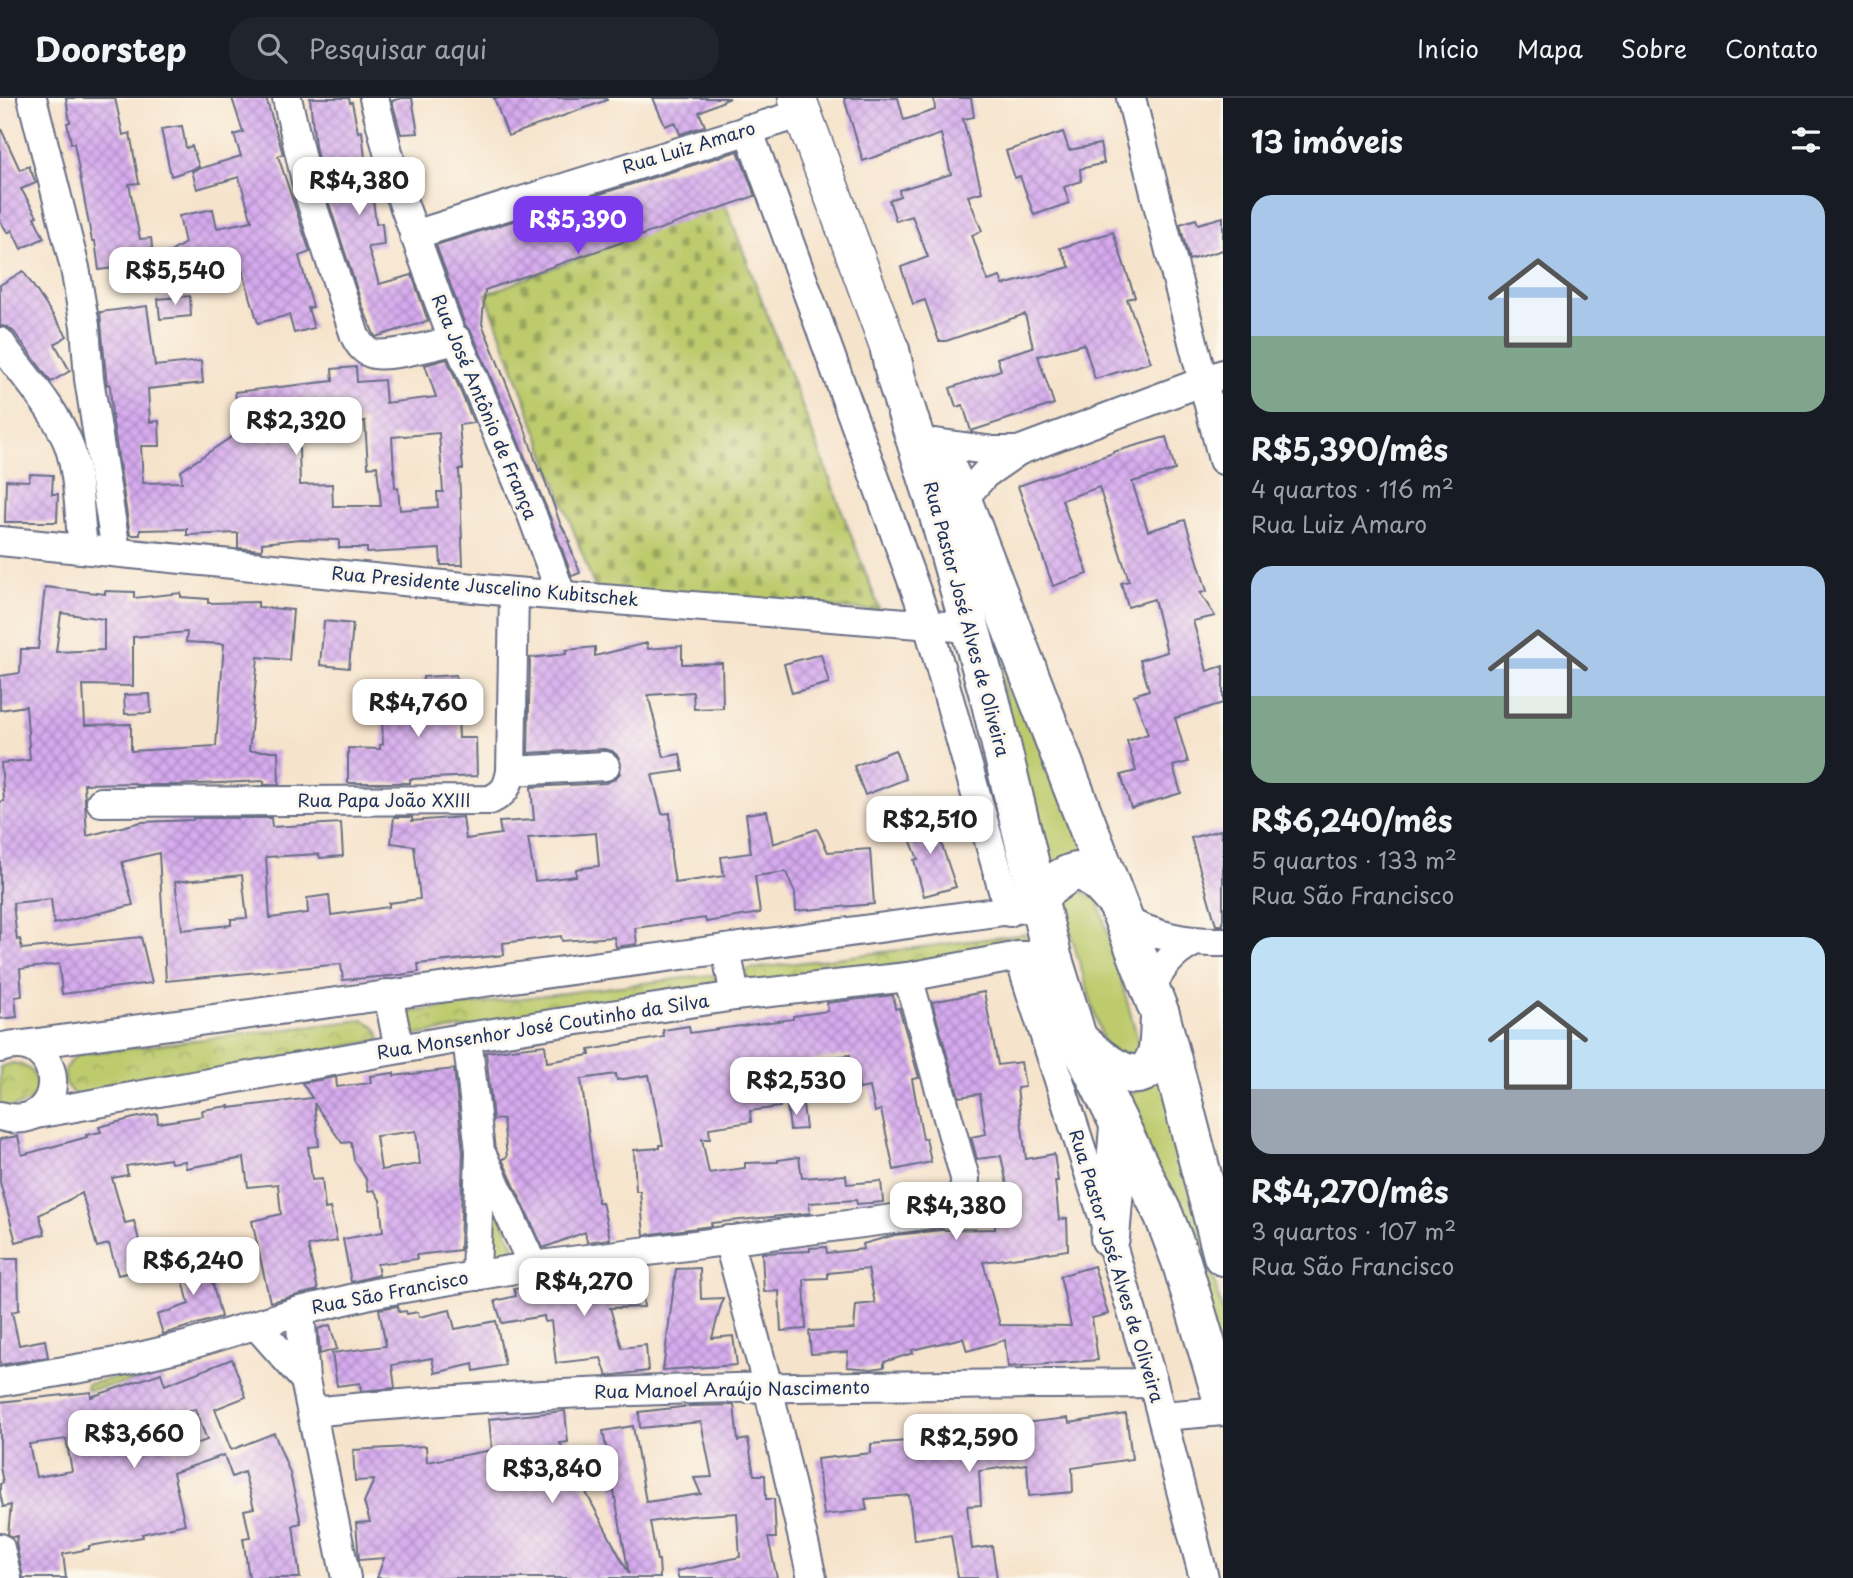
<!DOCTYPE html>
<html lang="pt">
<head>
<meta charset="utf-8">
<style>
  :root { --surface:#171b24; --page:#20242c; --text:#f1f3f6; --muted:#9ea1a6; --line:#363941; --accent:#7c3aed }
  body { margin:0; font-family:"Playpen Sans",sans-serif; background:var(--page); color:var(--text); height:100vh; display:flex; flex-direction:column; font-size:26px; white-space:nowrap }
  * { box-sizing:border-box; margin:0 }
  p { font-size:23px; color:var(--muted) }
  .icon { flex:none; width:38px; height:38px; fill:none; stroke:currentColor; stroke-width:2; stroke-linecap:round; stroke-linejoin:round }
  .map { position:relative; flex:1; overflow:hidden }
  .panel { display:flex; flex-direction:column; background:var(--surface); width:630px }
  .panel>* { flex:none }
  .price { position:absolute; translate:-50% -60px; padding:0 16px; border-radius:14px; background:#fff; color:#222; font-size:23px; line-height:46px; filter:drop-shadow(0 2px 4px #0008) }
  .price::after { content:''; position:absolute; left:50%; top:42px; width:21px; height:16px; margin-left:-10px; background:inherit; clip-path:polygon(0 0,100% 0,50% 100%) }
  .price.on { background:var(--accent); color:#fff }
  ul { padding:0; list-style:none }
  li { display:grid; align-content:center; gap:14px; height:371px; padding:0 28px }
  li span { display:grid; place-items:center; height:217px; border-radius:21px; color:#555 }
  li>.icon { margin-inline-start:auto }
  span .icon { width:126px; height:126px; fill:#fffc; stroke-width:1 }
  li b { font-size:30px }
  h2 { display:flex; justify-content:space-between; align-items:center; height:84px; padding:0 28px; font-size:30px }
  header { display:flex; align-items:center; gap:42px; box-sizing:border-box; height:98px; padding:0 35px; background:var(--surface); border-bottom:2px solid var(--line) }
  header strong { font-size:33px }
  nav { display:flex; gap:38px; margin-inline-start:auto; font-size:24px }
  .search { width:490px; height:63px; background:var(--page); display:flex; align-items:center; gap:18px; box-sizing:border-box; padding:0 24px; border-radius:28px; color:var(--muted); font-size:26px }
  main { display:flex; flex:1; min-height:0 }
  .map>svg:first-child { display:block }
</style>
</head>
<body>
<header>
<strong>Doorstep</strong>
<div class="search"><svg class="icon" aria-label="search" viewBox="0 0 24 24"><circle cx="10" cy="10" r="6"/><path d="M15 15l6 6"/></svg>Pesquisar aqui</div>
<nav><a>Início</a><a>Mapa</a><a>Sobre</a><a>Contato</a></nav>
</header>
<main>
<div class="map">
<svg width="1223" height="1480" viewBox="0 0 1223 1480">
  <defs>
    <pattern id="cemetery-stones" width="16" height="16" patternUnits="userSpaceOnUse" patternTransform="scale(1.75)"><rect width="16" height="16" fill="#bdcb6d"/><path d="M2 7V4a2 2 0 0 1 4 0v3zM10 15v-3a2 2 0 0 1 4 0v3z" fill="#99a55d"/></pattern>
    <pattern id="park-crowns" width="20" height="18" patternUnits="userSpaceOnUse" patternTransform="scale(1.75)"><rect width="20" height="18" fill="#bdcb6d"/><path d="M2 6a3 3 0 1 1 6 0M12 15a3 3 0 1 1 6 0" fill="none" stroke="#99a55d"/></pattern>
    <pattern id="building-cross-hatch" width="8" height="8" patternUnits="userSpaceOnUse" patternTransform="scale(1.75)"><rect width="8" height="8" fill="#d6aaee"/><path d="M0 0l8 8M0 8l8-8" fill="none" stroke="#ad8bc4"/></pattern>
  </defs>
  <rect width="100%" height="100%" fill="#fbf7ec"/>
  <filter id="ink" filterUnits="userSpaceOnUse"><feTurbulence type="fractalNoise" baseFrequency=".0143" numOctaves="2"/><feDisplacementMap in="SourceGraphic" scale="14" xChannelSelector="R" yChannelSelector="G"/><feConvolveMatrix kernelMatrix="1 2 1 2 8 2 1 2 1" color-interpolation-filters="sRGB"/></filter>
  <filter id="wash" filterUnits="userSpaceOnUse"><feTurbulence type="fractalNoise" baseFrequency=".00686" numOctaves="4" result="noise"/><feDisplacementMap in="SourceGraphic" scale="28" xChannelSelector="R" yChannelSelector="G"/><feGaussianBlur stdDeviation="1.57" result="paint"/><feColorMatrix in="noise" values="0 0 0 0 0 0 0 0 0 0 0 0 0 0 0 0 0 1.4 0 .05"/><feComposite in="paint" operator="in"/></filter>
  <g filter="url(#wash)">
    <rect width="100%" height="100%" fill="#f6e3cb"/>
    <!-- grass -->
    <g fill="#bdcb6d" stroke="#6c7d66" stroke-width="2">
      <polygon points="992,540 1090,762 1046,782"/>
      <polygon points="1078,791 1098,802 1142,956 1109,963 1063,810 1065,799"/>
      <polygon points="1162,976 1223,1217 1223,1273 1123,996 1137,994"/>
    </g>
    <!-- cemetery -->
    <polygon fill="url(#cemetery-stones)" stroke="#6c7d66" stroke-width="2" points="724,103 880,513 596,493 486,196"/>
    <!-- park -->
    <g fill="url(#park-crowns)" stroke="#6c7d66" stroke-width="2">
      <polygon points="1024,836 1029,839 1029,844 1026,848 758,887 748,885 745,873 750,871"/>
      <polygon points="710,877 717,880 719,890 409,938 406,920 411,914"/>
      <path d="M363,922C374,927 379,930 380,942L77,999C59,985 60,966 81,956Z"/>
      <path d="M13,965C35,968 38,981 37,1001L0,1013V969Z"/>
      <polygon points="487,1085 516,1154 513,1161 491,1166"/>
      <polygon points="162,1270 167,1273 167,1277 89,1292 86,1290 87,1286"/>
    </g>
    <g id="blocks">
      <!-- building -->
      <g fill="url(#building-cross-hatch)" fill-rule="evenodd">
        <polygon points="66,0 115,0 123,37 130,35 139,85 129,86 140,141 151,140 154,164 185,145 179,118 213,111 217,130 252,123 239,79 197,91 192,73 241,58 234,37 243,34 232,0 266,0 283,56 278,58 310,154 299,158 313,209 308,210 314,230 294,235 289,217 258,225 237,154 184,165 184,161 99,172 95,143 92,143 74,45 71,45 67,25 70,24"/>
        <polygon points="310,0 349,0 350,5 352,4 358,34 362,33 367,78 370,77 376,126 382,125 384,147 368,149 379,186 412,177 428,223 375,239 363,210 326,96 315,48"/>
        <polygon points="402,0 412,0 418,35 401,36 392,3"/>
        <polygon points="494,0 606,0 607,2 508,38"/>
        <polygon points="653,0 730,0 699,14 705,28 680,36 675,24 665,28"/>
        <polygon points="844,0 898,0 904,22 935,12 934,0 971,0 974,19 963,21 982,94 968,98 982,133 972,137 988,183 1000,179 1003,187 1070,169 1060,150 1113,134 1135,199 1127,201 1151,264 1095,281 1084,246 1038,258 1054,306 971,333 963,307 956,309 950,290 1001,272 997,260 1033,249 1025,216 946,243 939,243 925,202 913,206 901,169 928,159 912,118 896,123 889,102 900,98 899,92 951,76 941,36 863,63"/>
        <polygon points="182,28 186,50 192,48 199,69 171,78 161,31"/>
        <polygon points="0,29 20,72 29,68 36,85 21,91 37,118 34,119 44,140 21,151 12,132 8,135 0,123"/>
        <polygon points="1063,34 1069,52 1100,46 1104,65 1080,71 1081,83 1064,89 1069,105 1034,117 1020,78 1015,80 1006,53"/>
        <polygon points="738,53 755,98 485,192 482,226 525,331 539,373 541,371 560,425 570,443 568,443 580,475 572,478 547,411 472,235 465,227 436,147"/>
        <polygon points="1223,119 1223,152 1189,162 1180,126 1196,121 1198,126"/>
        <polygon points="23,173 67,238 55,246 70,273 51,284 14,234 8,229 0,228 0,187"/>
        <polygon points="190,198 191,218 160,221 158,201"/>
        <path d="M147,208L155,268L201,263L203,285L148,291L150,324L159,323L160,348H141L143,385L182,384L181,373L240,333L235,294L333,283L332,271L356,269L357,284L384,282L386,305L436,299L425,267L447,261L474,325L459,327L463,371H459L463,467H441L440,451L367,455V450H339V442L301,441L262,445V452L238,450V435L187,437V431L140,432V437H130L112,318L110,286L107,287L106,279L100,214ZM332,312L333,326L365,323L368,369L377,368L381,408H333L332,386L300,387L298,315ZM439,335L443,394H437L438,409L400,412L398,390H395L392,339Z"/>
        <polygon points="1166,339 1175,372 1132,384 1148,433 1185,422 1207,493 1200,495 1215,518 1193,523 1207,573 1223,568 1223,605 1175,620 1188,664 1173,668 1181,695 1131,710 1121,677 1136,673 1127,643 1148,636 1134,597 1149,592 1140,562 1167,554 1154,501 1128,509 1121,485 1129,483 1099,389 1062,402 1088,476 1053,488 1018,388 1113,355 1113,354"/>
        <polygon points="30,376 53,377 52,396 58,396 57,424 5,424 6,382 29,383"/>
        <path d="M45,489L105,496V493L134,494V500L181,495V499L208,501V505L258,504V509L293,512L289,562L258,559L249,653H278L279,686L264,687V683L176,687H136L135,685L84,686L87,738L141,724L193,722V720H271L272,729L341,725L343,758L320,760L319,756L266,759L270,820L308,815L307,800L329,797L331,817L389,809V805L420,801L414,748L391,745L394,719H412V723L463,719L466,741L501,736L499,724L534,722L531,689L606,685L615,681L620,675L621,666L618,658L612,653L604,651L528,655L530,560L566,556V552L595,549V558L647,545L648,551L682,548V566L722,565L723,610L694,611L693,594L648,597L664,659L680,656L683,673L652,677L662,716L670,715L671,759L675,785L724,778L721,759L751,755L746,716L767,713L773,746L817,731L828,754L870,751L874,806L796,813L795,795L786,774L755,778L760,815L706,824L705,820L635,830L637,846L616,849L614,839L562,843L561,838L503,845L504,857L418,866L419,874L400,877L343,882L341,866L166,883L159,755L122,764L133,807L54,826L51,801L13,805L17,842L20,841L22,851L141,839L152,885L62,896L59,866L20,871L22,898L15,899L17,919L0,921V704L4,703L1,665L30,662L26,608L0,612V578L20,575L21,551H38ZM61,515L104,521V552L56,554ZM187,534L186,544L224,546L216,648L131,653V626L85,627L83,587L133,588V539ZM596,735L599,768L576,771V778L535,783L528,740ZM242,777L247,820L231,821V827L182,832L175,784Z"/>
        <polygon points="324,523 353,526 349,570 320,567"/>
        <polygon points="821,556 829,585 792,595 784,566"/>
        <polygon points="456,577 459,640 476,640 477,678 410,681 410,685 348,685 348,650 380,651 380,647 383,646 382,619 385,619 385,595 423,594 423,579"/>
        <polygon points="150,596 151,615 125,616 124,597"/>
        <polygon points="895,652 906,681 865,697 854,668"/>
        <polygon points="931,715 956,789 924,798 914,762 918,761 904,726"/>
        <polygon points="1220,732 1223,742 1223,827 1216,827 1191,740"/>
        <polygon points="984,894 998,967 1021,964 1025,989 1017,990 1026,1061 1054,1056 1058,1083 1055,1083 1059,1122 1067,1120 1068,1152 983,1164 1000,1227 1071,1228 1060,1178 1094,1168 1108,1216 1092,1220 1098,1262 1008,1269 1005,1242 967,1253 963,1240 912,1252 913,1255 884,1264 884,1269 872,1271 847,1269 848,1254 811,1256 809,1233 854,1231 856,1207 875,1205 868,1171 828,1175 828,1180 804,1181 806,1231 781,1233 779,1193 764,1194 762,1155 810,1153 810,1150 826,1149 827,1155 864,1151 863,1146 895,1137 941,1132 995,1131 994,1098 1009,1096 1001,1058 977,1061 971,1039 986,1036 980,996 959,999 932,904"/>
        <polygon points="893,897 895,911 899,910 919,980 912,981 923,1041 926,1040 931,1064 894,1072 881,1012 875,1014 870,989 859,991 856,965 851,966 850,957 774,968 780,1009 750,1013 751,1024 709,1030 710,1041 702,1041 709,1075 745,1070 745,1065 778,1064 778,1062 799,1059 802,1080 846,1077 847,1086 881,1083 883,1104 857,1106 856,1102 809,1105 810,1115 711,1125 712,1128 644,1137 640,1093 636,1093 634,1052 660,1050 660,1047 663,1047 649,977 617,982 616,976 581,981 598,1104 602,1104 610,1141 587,1144 585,1134 543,1150 502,1061 507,1059 503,1021 493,1022 486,954 545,947 547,964 590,957 589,952 664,939 663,932 689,928 690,935 793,921 793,918 828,913 827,905"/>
        <path d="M454,971L463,1054L460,1152L416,1157L417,1161L377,1166L379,1177L351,1184L343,1141L383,1134L380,1102L374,1092L368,1093L366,1081L354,1062L351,1044L342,1045L314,1005L319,1048L308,1049L312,1082L322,1081L325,1111L330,1110L337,1143L308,1148L318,1192L270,1204L252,1123L281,1116L278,1086L248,1089L244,1060L186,1070L185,1063L171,1065L170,1061L126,1068L128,1077L112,1080L125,1125L134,1123L146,1170L118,1177L109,1146L97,1149L82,1095L39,1117L45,1136L16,1144L0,1084V1041L18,1038L22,1057L87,1039L86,1037L101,1034L99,1029L134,1020L157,1016L158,1025L203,1018L202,1012L229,1008V1010L312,1000L302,985L336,979L337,989L371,985L370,978L394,975V978ZM416,1033L420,1066L381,1072L376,1038Z"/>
        <polygon points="803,1006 806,1031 790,1032 787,1007"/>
        <polygon points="205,1155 221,1219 163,1236 157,1217 189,1206 178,1162"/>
        <polygon points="0,1161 18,1161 19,1212 12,1214 19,1247 45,1242 48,1259 0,1267"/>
        <polygon points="700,1170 701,1201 723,1200 712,1240 733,1238 737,1267 663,1272 676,1171"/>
        <polygon points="641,1174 644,1209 610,1210 622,1250 646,1247 648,1273 607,1278 601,1260 556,1265 551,1223 545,1224 544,1218 502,1225 495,1203 516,1198 514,1191 546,1187 545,1184 560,1181"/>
        <polygon points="398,1208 399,1214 406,1213 407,1216 418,1214 419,1219 450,1212 455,1231 496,1223 505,1267 474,1273 473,1266 435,1275 432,1260 392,1267 395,1290 361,1293 360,1285 337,1288 332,1255 386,1248 379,1211"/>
        <polygon points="330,1227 337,1251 320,1256 318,1231"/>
        <path d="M232,1261L246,1299L215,1311L231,1352L274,1335L290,1375L301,1425L293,1427L300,1480H249L243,1440L250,1439L244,1412L254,1410L244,1374L232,1379L224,1357L173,1375L185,1426L142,1436L143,1439L89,1448V1451L63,1456L66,1480H23L16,1445L17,1438L12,1439L8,1436L11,1407L3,1409L0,1395V1386L3,1385L0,1369V1304L91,1294V1299L161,1275L165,1287ZM195,1311L207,1342L173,1354L162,1323ZM66,1341L72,1373L36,1379L29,1346Z"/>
        <polygon points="734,1307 738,1343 748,1341 754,1377 765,1377 766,1401 774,1401 776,1440 768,1440 777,1480 678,1480 677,1473 740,1459 737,1415 690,1418 650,1424 657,1462 659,1462 660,1480 377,1480 384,1460 359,1462 356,1425 370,1424 364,1404 374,1382 355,1383 353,1352 426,1348 427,1364 492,1352 489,1321 565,1313 568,1344 560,1345 629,1476 603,1333 633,1328 646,1404 701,1396 694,1380 712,1379 701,1324 640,1330 639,1314 691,1308"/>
        <polygon points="1126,1316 1132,1361 1072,1370 1073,1394 1029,1398 1027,1366 979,1373 981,1407 967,1408 972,1451 992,1448 997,1480 958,1480 951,1437 914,1442 909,1397 865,1401 867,1412 824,1417 817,1361 871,1355 871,1346 908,1343 907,1336 937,1332 938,1338 981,1332 980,1324 1004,1321 1005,1327 1068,1320 1069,1325"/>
      </g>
    </g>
  </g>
  <g filter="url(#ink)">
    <use href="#blocks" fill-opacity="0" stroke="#686e84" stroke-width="2"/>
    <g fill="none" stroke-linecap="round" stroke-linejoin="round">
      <!-- minor casing -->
      <g stroke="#686e84" stroke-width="32">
        <g id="minor">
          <polyline points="32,0 75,170 85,228 89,281 116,453"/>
          <path d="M287,0L310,100L355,238C359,246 364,254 374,256C393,259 438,246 457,242"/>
          <polyline points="374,0 396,85 451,237 457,242 532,417 561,496"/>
          <polyline points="1131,0 1223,362"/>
          <polyline points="748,31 928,526 1009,814"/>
          <polyline points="414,137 803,15"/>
          <path d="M0,244C21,275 49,303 65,338C79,365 79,419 83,450"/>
          <polyline points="935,345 994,353 1018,353"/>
          <polyline points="962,402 985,376 1018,353 1223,276"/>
          <polyline points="0,443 514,494 970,530"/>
          <polyline points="511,673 605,668"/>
          <path d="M101,704L490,702C505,695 508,689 511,673L514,494"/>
          <path d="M1123,822C1156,838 1186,845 1223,844"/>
          <polyline points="726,851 735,898"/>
          <polyline points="1019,858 1110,1140 1153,1285 1204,1480"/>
          <path d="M1150,892C1161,870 1170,857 1192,845"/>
          <polyline points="388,896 399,951"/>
          <polyline points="467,939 480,1053 476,1178"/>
          <polyline points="23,947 1039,808"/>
          <path d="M0,950C68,928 71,1038 0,1018"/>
          <polyline points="36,1016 467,939 735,898 908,879 1019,858 1052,858"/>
          <polyline points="483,1059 533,1168"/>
          <polyline points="728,1142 768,1289 812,1480"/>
          <polyline points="300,1213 305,1282 346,1480"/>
          <polyline points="257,1228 305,1282"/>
          <path d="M0,1284L122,1263L189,1247L300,1213L375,1195L533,1168L939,1115C959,1110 965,1100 965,1080L908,879"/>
          <path d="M312,1314C592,1286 873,1288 1153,1285"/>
          <polyline points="1162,1318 1223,1313"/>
          <polyline points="0,1450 7,1480"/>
        </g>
      </g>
      <!-- major casing -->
      <g stroke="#686e84" stroke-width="40">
        <polyline id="major" points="797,0 890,252"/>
      </g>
      <!-- highway casing -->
      <g stroke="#686e84" stroke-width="42">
        <g id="highway">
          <polyline points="890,252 896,280 934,400 990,601 1052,858 1078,942 1164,1118 1181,1163 1223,1303"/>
          <polyline points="947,371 962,402 1160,916 1223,1158"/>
          <path d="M1038,798C1077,767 1081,763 1115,803"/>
          <path d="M1082,945C1102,962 1143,1000 1157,955C1160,945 1159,932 1160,921"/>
          <polyline points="1110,1140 1119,1029"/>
        </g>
      </g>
      <!-- minor -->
      <use href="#minor" stroke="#fff" stroke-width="28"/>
      <!-- major -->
      <use href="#major" stroke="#fff" stroke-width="37"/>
      <!-- highway -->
      <use href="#highway" stroke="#fff" stroke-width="38"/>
    </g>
  </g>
  <g text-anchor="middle" stroke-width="6" stroke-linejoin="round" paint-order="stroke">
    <!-- street labels -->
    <g font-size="18" fill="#1b2f5e" stroke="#fbf7ec">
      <text transform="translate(689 50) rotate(-17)" y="6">Rua Luiz Amaro</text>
      <text transform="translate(484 309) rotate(67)" y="6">Rua José Antônio de França</text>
      <text transform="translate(485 489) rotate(5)" y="6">Rua Presidente Juscelino Kubitschek</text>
      <text transform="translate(966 521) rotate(75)" y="6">Rua Pastor José Alves de Oliveira</text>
      <text x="384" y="709">Rua Papa João XXIII</text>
      <text transform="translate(543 929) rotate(-9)" y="6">Rua Monsenhor José Coutinho da Silva</text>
      <text transform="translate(1116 1168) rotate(73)" y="6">Rua Pastor José Alves de Oliveira</text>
      <text transform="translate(390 1195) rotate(-11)" y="6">Rua São Francisco</text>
      <text transform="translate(732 1292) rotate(-1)" y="6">Rua Manoel Araújo Nascimento</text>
    </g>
  </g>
</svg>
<b class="price" style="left:359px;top:119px">R$4,380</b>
<b class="price on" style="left:578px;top:158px">R$5,390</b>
<b class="price" style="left:175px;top:209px">R$5,540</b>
<b class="price" style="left:296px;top:359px">R$2,320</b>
<b class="price" style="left:418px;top:641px">R$4,760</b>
<b class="price" style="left:930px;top:758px">R$2,510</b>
<b class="price" style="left:796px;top:1019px">R$2,530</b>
<b class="price" style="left:956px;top:1144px">R$4,380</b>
<b class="price" style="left:193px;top:1199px">R$6,240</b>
<b class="price" style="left:584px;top:1220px">R$4,270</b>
<b class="price" style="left:134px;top:1372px">R$3,660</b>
<b class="price" style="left:969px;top:1376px">R$2,590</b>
<b class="price" style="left:552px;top:1407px">R$3,840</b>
</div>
<section class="panel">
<h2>13 imóveis<svg class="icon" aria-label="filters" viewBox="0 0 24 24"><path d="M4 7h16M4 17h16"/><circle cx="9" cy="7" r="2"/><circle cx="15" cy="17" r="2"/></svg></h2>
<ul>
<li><span style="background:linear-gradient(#a9c7e8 65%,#7fa58c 0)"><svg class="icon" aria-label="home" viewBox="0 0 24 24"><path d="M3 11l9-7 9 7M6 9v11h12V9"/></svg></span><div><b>R$5,390/mês</b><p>4 quartos · 116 m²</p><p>Rua Luiz Amaro</p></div></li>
<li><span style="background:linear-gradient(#a9c7e8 60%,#7fa58c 0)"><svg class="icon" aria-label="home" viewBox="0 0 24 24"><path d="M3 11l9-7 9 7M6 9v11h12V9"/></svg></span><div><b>R$6,240/mês</b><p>5 quartos · 133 m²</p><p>Rua São Francisco</p></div></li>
<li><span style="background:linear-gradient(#bfe0f5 70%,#9aa5b1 0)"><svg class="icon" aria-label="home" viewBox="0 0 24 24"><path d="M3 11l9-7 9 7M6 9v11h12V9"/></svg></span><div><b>R$4,270/mês</b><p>3 quartos · 107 m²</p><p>Rua São Francisco</p></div></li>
</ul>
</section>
</main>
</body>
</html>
